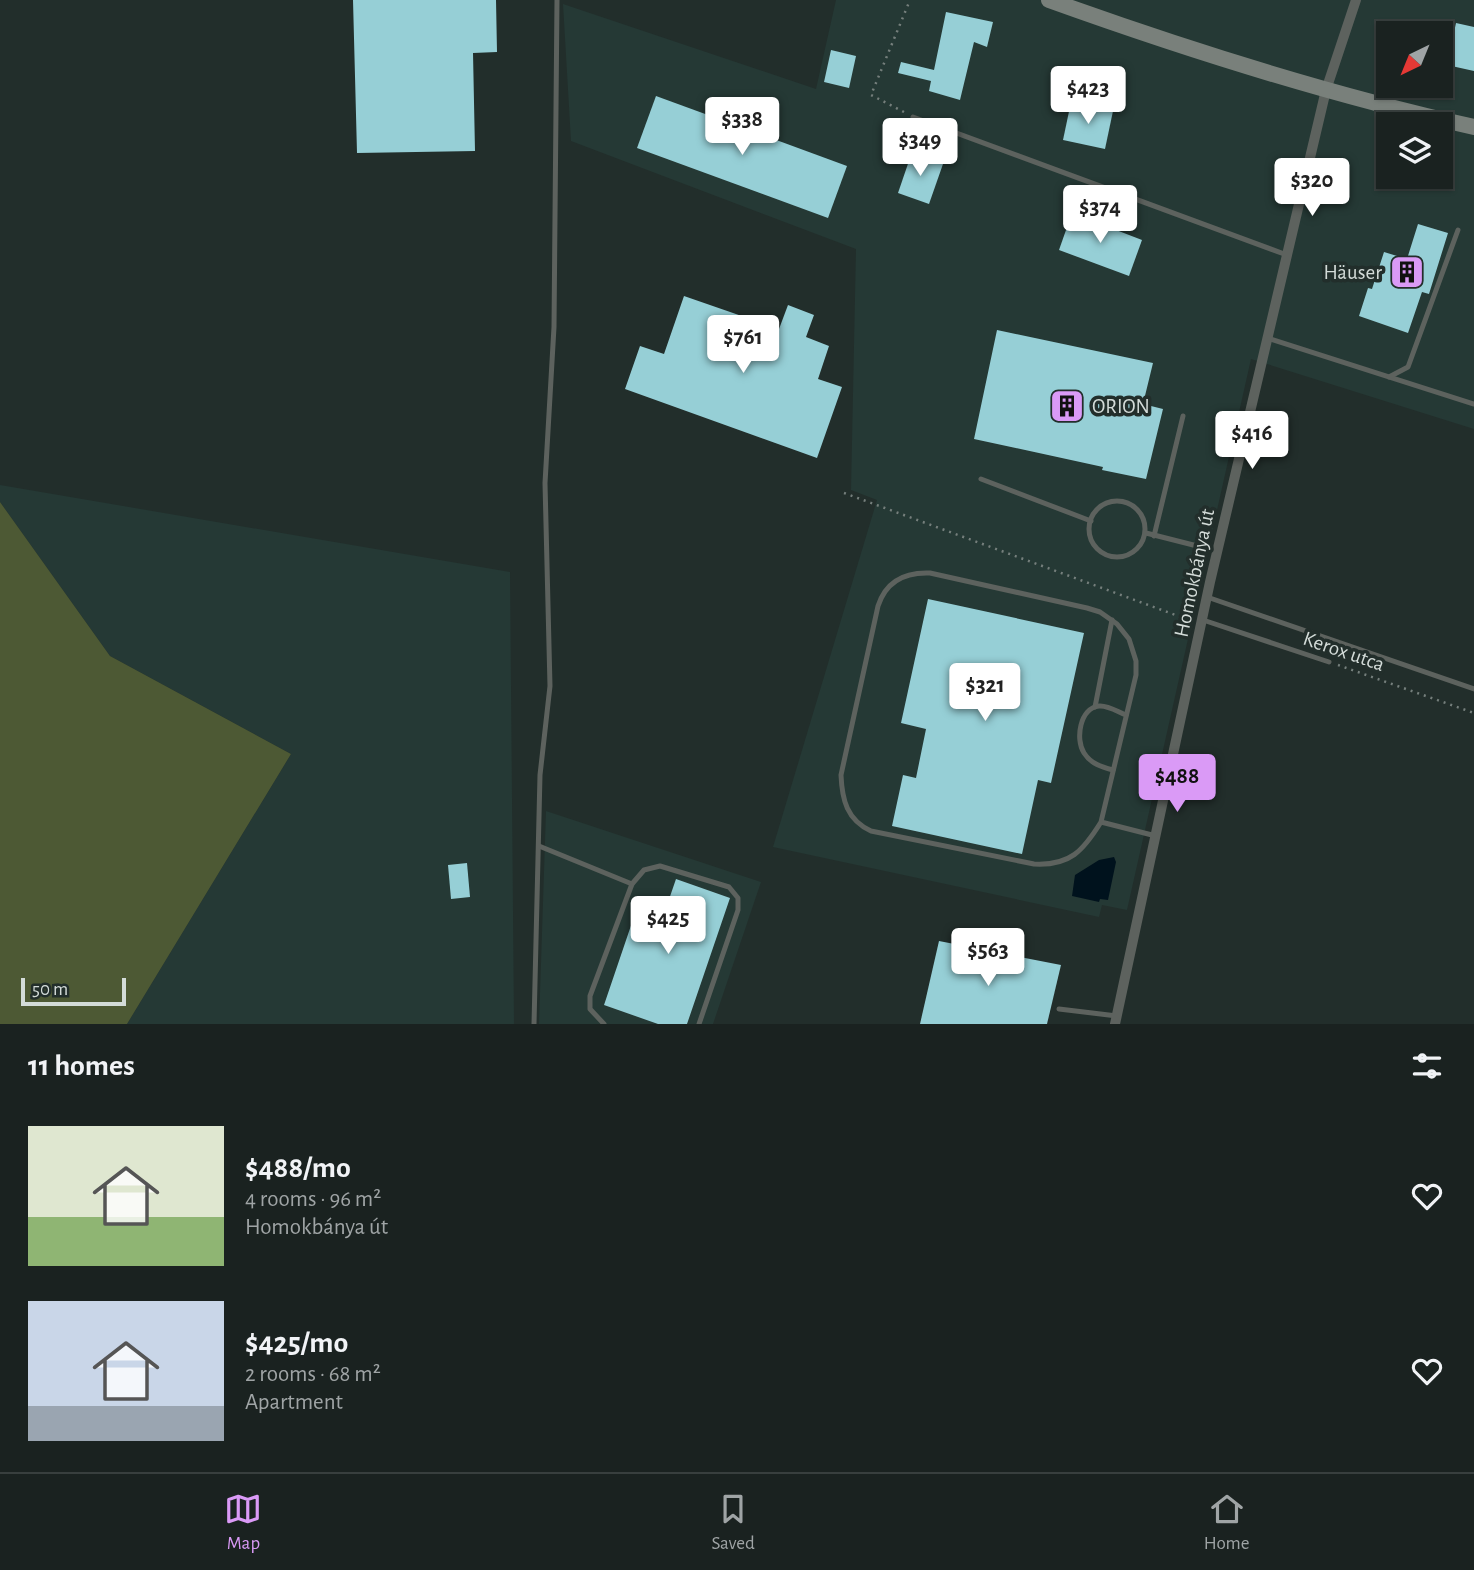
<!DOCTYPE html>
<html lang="en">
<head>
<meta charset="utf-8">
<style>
  :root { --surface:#1a2220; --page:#232a29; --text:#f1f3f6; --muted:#9fa4a5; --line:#383f3e; --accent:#da9af6 }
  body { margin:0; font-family:"Alegreya Sans",sans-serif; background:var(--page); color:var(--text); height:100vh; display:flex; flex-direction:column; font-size:26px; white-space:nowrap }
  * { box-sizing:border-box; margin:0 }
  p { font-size:23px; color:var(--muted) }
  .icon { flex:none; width:38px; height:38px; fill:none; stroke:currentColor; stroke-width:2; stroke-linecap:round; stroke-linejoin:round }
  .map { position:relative; height:1024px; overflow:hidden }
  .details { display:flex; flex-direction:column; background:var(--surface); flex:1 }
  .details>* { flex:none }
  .needle { width:46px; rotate:223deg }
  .tools { position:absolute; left:1376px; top:21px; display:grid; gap:14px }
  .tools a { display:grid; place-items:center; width:77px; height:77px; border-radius:0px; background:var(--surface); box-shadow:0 2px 5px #0004,0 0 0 2px var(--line); font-size:35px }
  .scale { position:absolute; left:21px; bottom:18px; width:105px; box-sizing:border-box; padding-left:7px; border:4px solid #d3dbd8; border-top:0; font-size:19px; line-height:24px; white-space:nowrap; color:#d3dbd8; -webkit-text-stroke:5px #222e2b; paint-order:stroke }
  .price { position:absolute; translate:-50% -60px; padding:0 16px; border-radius:7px; background:#fff; color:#222; font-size:23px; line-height:46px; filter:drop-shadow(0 2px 4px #0008) }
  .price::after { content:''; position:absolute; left:50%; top:42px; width:21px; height:16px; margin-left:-10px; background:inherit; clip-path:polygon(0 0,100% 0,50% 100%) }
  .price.selected { background:var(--accent); color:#111 }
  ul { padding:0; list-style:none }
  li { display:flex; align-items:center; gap:21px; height:175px; padding:0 28px }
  li span { display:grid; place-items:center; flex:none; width:196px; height:140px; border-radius:0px; color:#555 }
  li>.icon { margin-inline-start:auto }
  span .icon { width:84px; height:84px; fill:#fffc; stroke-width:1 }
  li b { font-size:30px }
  h2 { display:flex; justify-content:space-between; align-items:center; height:84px; padding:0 28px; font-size:30px }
  .menu { display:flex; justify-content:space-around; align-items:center; height:98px; border-top:2px solid var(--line); background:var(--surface); font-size:19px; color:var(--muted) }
  .menu a { display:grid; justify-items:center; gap:4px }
  .menu .selected { color:var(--accent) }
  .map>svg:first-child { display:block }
</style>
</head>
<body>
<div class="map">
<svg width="1474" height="1024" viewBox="0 0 1474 1024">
  <rect width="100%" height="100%" fill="#222e2b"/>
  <!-- built -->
  <g fill="#253935" fill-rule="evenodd">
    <path d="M836,0H1474V429L1251,359L1127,910L1102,905L1099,917L773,847L877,500L851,490L856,249L571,141L563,4L816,89ZM1388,33H1440V86H1388ZM1388,124H1440V177H1388Z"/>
    <polygon points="0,485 510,572 514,1024 127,1024 291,754 110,656 0,502"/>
    <polygon points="546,811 761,882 713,1024 539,1024"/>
  </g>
  <!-- green -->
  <polygon fill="#4d5934" points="0,502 110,656 291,754 127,1024 0,1024"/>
  <!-- water -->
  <polygon fill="#00121d" points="1114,857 1116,862 1108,900 1100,899 1099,902 1072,896 1075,875 1099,860"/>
  <!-- building -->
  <g fill="#96cfd6">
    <polygon points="353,0 496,0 497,52 473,53 475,151 357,153"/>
    <polygon points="946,12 993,22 987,47 974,42 960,100 929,91 931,81 898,73 901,62 934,70"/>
    <polygon points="1411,21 1443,28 1442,33 1408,33"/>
    <polygon points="1456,23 1474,27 1474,71 1447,65"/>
    <polygon points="831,50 856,56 849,88 824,82"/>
    <polygon points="656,96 847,166 828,218 637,148"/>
    <polygon points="1071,102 1113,111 1105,149 1063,140"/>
    <polygon points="912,152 943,164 929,204 898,193"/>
    <polygon points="1072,213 1142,240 1129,276 1059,250"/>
    <polygon points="1418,224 1448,233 1429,294 1422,292 1408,333 1359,316 1368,288 1372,289 1384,252 1407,259"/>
    <polygon points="684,296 779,329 788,305 814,315 806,337 829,346 818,379 842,387 817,458 625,389 640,346 664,354"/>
    <polygon points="997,330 1153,363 1143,404 1163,409 1146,479 1102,470 1103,467 974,439"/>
    <polygon points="928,599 1084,633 1051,783 1038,780 1022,854 892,826 903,775 916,778 926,729 901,723"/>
    <polygon points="467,863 470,897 451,899 448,865"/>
    <polygon points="676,879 730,898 687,1024 658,1024 604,1005 639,902 665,911"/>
    <polygon points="939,941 1061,965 1047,1024 920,1024"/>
  </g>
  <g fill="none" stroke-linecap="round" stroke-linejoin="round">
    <!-- path -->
    <g stroke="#757f7c" stroke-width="2.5" stroke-dasharray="2 5" stroke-linecap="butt">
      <polyline points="904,112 871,95 910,0"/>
      <polyline points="844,493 1189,620"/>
      <polyline points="1338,665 1474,713"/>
    </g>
    <!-- lane -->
    <g stroke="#5d625e" stroke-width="5">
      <polyline points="913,117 1287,255"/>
      <polyline points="1267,338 1474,404"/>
      <polyline points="1389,377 1408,367 1458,230"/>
      <polyline points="981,479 1091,521"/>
      <circle cx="1117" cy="529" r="28"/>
      <polyline points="1146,533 1217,551"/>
      <polyline points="1154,536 1183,416"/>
      <polyline points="1207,597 1474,689"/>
      <polyline points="1203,620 1329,662"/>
      <polyline points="1095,707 1112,620"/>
      <path d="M1113,770C1102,767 1091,764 1084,753C1075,739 1080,708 1099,706C1108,705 1118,712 1126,715"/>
      <path d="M1101,822C1083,851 1070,866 1034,864L871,831C847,820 842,800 841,775L878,606C886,581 905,572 930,573L1087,608L1100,612L1117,624L1129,639L1136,661V675L1101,822L1156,836"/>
      <polyline points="539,846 632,884"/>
      <polyline points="1059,1009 1117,1016"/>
      <polyline points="534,1024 540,775 550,686 545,483 554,327 557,0"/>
      <polyline points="604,1024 590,1009 590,996 632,884 644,870 660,866 729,887 738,898 738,910 699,1024"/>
    </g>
    <!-- street -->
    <polyline stroke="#5d625e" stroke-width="10" points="1115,1024 1210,582 1287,255 1326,90 1356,0"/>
    <!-- secondary -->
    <path stroke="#79807b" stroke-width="16" d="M1049,0C1188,50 1330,95 1474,127"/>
  </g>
  <!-- icons -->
  <defs>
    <g id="building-square" transform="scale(1.75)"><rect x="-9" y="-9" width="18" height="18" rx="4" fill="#da9af6" stroke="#222e2b"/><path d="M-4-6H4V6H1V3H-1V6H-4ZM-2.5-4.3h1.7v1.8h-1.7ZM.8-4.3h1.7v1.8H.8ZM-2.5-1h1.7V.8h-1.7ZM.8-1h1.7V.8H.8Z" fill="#111"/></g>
  </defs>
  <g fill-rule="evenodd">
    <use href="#building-square" x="1407" y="272"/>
    <use href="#building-square" x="1067" y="406"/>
  </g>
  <g text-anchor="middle" stroke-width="7" stroke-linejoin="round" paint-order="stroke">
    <!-- poi labels -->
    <g font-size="21" fill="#d3dbd8" stroke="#222e2b" text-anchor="end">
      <text x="1382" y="279">Häuser</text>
      <text x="1092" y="413" text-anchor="start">ORION</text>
    </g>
    <!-- street labels -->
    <g font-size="21" fill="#d3dbd8" stroke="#222e2b">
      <text transform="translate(1194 573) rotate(-78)" y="7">Homokbánya út</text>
      <text transform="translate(1344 651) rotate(19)" y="7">Kerox utca</text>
    </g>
  </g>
</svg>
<div class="tools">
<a><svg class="needle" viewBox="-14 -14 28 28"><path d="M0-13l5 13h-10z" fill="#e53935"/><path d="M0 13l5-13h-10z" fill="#9fa4a5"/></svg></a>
<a><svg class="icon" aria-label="layers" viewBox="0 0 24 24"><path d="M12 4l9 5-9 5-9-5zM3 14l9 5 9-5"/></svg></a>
</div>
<div class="scale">50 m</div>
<b class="price" style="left:1088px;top:126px">$423</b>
<b class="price" style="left:742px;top:157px">$338</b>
<b class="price" style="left:920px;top:178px">$349</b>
<b class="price" style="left:1312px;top:218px">$320</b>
<b class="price" style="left:1100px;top:245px">$374</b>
<b class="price" style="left:743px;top:375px">$761</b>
<b class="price" style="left:1252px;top:471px">$416</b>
<b class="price" style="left:985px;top:723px">$321</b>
<b class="price selected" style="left:1177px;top:814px">$488</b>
<b class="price" style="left:668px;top:956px">$425</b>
<b class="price" style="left:988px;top:988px">$563</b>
</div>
<section class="details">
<h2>11 homes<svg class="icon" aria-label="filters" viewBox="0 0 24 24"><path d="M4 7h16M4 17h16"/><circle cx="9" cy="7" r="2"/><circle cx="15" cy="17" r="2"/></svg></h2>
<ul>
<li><span style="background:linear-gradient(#dfe7d0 65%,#8fb573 0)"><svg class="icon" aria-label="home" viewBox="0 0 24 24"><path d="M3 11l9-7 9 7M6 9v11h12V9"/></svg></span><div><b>$488/mo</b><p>4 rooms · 96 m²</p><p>Homokbánya út</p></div><svg class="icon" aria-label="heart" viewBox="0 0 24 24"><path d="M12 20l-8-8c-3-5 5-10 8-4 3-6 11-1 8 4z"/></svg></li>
<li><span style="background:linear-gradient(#c9d6e8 75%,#9aa5b1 0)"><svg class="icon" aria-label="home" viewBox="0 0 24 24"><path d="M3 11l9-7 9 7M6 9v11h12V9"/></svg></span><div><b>$425/mo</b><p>2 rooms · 68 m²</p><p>Apartment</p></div><svg class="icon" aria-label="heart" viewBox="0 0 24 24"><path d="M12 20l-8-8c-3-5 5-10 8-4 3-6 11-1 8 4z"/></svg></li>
</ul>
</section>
<nav class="menu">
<a class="selected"><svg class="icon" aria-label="map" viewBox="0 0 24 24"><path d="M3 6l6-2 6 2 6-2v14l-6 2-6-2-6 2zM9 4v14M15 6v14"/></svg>Map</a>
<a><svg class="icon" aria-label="saved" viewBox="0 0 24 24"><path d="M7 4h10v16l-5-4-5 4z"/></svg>Saved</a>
<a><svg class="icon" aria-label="home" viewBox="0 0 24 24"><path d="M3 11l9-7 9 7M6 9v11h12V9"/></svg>Home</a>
</nav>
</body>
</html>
